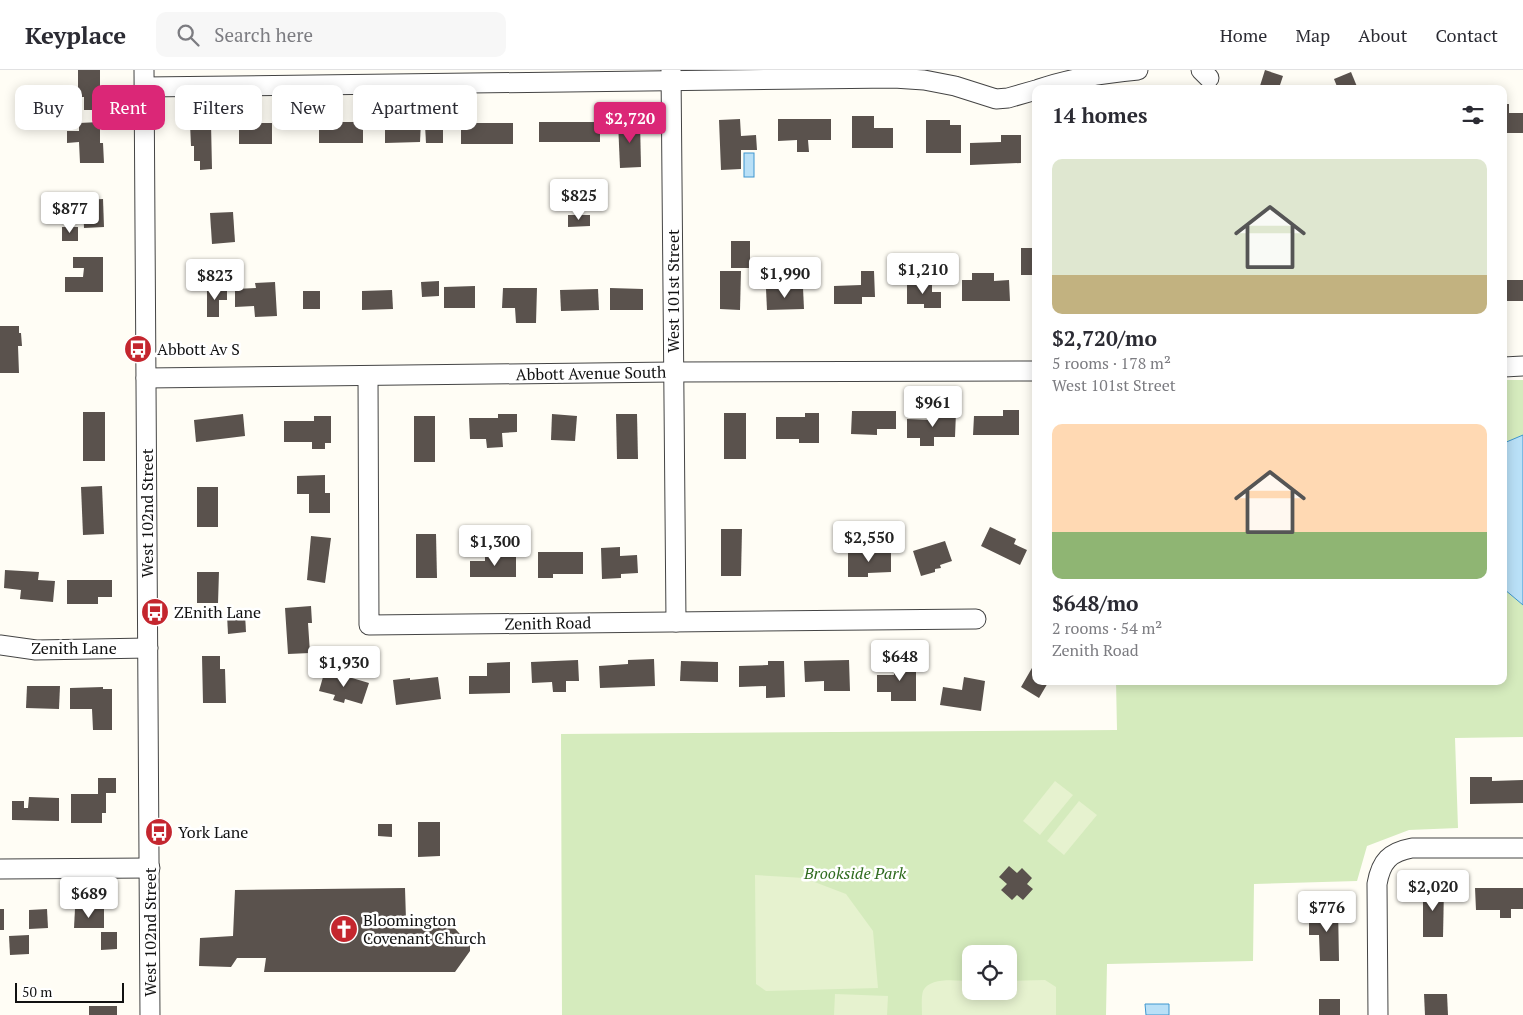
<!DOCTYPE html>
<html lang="en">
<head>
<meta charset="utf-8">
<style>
  :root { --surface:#fff; --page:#f7f7f7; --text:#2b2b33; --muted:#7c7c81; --line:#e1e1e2; --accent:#db2777 }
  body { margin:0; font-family:"PT Serif",serif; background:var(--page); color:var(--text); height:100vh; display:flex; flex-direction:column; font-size:19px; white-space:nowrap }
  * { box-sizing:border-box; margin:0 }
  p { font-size:16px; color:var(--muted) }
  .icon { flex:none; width:28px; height:28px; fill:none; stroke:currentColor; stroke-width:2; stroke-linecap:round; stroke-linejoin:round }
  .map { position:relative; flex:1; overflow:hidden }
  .side { position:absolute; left:1032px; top:15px; width:475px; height:600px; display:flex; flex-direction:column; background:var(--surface); border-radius:10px; box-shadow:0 2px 12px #0003 }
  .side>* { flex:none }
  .guide { position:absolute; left:15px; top:15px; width:475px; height:45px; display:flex; gap:10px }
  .tools { position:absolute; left:962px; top:875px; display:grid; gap:10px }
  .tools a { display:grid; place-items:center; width:55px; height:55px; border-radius:10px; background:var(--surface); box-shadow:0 2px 12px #0003; font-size:25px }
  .scale { position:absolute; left:15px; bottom:12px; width:109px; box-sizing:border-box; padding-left:5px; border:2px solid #111; border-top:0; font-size:14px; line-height:18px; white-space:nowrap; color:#111; -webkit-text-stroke:4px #fff; paint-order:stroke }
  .price { position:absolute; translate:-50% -42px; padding:0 11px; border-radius:5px; background:#fff; color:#222; font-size:16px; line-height:32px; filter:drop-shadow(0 1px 2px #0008) }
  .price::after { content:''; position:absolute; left:50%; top:30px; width:15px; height:11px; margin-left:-8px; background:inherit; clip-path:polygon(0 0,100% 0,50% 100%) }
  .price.on { background:var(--accent); color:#fff }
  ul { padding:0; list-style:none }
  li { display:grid; align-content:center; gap:10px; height:265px; padding:0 20px }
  li span { display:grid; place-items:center; height:155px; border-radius:10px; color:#555 }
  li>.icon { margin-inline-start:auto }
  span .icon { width:90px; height:90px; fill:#fffc; stroke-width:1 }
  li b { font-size:21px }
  h2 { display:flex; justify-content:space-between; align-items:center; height:60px; padding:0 20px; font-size:21px }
  .tag { padding:0 18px; border-radius:10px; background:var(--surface); box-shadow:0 2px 12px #0003; font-size:18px; line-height:45px }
  .tag.on { background:var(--accent); color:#fff }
  header { display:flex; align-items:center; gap:30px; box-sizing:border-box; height:70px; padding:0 25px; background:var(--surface); border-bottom:1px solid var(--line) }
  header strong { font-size:24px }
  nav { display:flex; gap:28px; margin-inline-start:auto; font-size:18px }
  .search { width:350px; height:45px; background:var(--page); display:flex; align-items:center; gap:12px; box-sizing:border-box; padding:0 18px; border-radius:10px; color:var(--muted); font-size:19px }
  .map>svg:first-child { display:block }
</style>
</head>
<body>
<header>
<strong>Keyplace</strong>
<div class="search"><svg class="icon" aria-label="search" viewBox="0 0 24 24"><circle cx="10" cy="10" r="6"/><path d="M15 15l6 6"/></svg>Search here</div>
<nav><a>Home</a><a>Map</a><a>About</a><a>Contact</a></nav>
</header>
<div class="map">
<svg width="1523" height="945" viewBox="0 0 1523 945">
  <rect width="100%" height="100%" fill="#fffdf5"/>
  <!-- green -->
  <path fill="#d5ebbd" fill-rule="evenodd" d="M1504,310H1523V667L1455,668L1458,758L1409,760L1367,776L1357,811L1254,814L1253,891L1107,894L1106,945H562L561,664L1117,660L1116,611H1504ZM971,884H1009V921H971Z"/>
  <!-- pitch -->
  <g fill="#e6f2cf">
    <polygon points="1055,711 1073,725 1040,765 1023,751"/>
    <polygon points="1079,731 1097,745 1064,785 1047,771"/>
    <polygon points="755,805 804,808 846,824 873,861 878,918 766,921 756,914"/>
    <path d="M1045,910L1056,917V945H922C922,938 921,928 923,921C930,906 958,911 971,911V921H1009V911Z"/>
    <polygon points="835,924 888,926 887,945 834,945"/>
  </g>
  <!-- water -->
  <g fill="#b9e0f7" stroke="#3f96cf">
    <rect x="744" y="83" width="10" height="24"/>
    <polygon points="1523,365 1523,535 1504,519 1504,373"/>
    <polygon points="1145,934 1169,934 1169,945 1146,945"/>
  </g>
  <!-- building -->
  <g fill="#5a524d">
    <polygon points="78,0 100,0 100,40 84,40 84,27 78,27"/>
    <polygon points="1265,0 1283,6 1280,15 1289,19 1259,19"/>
    <polygon points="1351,2 1358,19 1338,19 1334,9"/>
    <polygon points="1504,34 1509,34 1509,43 1523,43 1523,63 1504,63"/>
    <polygon points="852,46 874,46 874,58 893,58 893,78 852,78"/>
    <polygon points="740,49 741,66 756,65 757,80 741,80 741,99 721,100 719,50"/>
    <polygon points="778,49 831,49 831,70 808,70 809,82 797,82 797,70 778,71"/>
    <polygon points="926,50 950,50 950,55 961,55 961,83 926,83"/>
    <polygon points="640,51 641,97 620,98 618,52"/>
    <polygon points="100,52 100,73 103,73 104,93 80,93 79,72 67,73 67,61 79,61 79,53"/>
    <rect x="319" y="52" width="44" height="21"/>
    <polygon points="385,52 421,52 420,72 385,73"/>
    <rect x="539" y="52" width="61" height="20"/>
    <polygon points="211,53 212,99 200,100 200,91 194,91 194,76 191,76 190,54"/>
    <rect x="239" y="53" width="33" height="21"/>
    <rect x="461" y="53" width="52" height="21"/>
    <polygon points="425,55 443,55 443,73 426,73"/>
    <rect x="1034" y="64" width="2" height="19"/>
    <polygon points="1001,65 1021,65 1021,93 970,95 970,73 1001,72"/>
    <polygon points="103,129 104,157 84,158 83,130"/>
    <polygon points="233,142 235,172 212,174 210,143"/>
    <polygon points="568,145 590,145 590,156 568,157"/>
    <rect x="62" y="157" width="16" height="14"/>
    <rect x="731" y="171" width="19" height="27"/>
    <rect x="1021" y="178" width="15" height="27"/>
    <polygon points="73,187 103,187 103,222 65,222 65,207 83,207 84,198 73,198"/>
    <polygon points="720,201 741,201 740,240 720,239"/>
    <polygon points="861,201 874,201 875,227 862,227 862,234 834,234 834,216 861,215"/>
    <polygon points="972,203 994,203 994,211 1009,210 1010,231 962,231 962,210 972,210"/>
    <rect x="1504" y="210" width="19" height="21"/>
    <polygon points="439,211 439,226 422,227 421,212"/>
    <polygon points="907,211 932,211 932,222 941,222 941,238 924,238 924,234 907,234"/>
    <polygon points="275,212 277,246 255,247 254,236 235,237 235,219 256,218 255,213"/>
    <polygon points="475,216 475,238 444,238 444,217"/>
    <polygon points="503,218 537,218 536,253 516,253 515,238 502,238"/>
    <polygon points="610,218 643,219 643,240 610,240"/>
    <polygon points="803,218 804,239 767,240 766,219"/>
    <polygon points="207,219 227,219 227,230 219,230 219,247 207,247"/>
    <polygon points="598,219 599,240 561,241 560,220"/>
    <polygon points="392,220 393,239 362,240 362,221"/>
    <rect x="303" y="221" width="17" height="18"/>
    <polygon points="0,256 19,256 19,263 21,263 22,276 18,276 19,303 0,303"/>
    <polygon points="1003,340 1019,340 1019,365 973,365 974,346 1003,346"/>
    <polygon points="852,341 896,341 896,359 877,359 877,365 851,364"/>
    <polygon points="932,341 956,342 955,367 934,367 934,376 920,376 920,368 907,368 907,349 932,350"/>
    <rect x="83" y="342" width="22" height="49"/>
    <rect x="724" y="343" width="22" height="46"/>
    <polygon points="805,343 819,343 819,373 799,373 799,369 776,369 776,347 805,347"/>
    <polygon points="243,344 245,366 196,372 194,350"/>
    <polygon points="498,344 517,344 517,362 502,363 503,377 487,378 486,369 470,369 469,348 498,348"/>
    <polygon points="552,344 577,346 575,371 551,370"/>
    <polygon points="616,344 637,344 638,389 617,389"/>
    <polygon points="314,346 331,346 331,373 325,373 325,379 312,379 312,372 284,372 284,351 314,351"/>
    <rect x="414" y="346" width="21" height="46"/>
    <polygon points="325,405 325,423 330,423 330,443 309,443 309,424 297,424 297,406"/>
    <polygon points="102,416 104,464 83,465 81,417"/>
    <rect x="197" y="417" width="21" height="40"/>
    <polygon points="990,457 1016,469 1014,474 1027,480 1020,495 981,476"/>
    <polygon points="721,459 742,459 741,506 721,506"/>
    <polygon points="416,464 436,464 437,508 416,508"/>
    <polygon points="311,466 331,468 325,513 307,510"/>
    <polygon points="945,471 952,491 940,495 941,498 935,499 935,502 921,506 913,481"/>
    <polygon points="620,477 620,486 637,485 638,503 621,504 621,508 602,509 601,478"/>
    <polygon points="891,481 891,502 868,503 868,507 848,507 848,482"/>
    <polygon points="538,482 583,482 583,504 553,504 553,508 538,508"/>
    <polygon points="485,485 516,485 516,507 470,507 470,491 485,491"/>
    <polygon points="5,500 39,502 38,510 55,511 53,532 20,529 21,520 4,518"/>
    <polygon points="197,502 219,502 218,533 197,533"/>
    <polygon points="67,510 112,510 112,527 98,527 98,534 67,534"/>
    <polygon points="311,536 312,553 308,553 310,583 288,584 285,538"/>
    <polygon points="245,544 246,562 228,564 227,545"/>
    <polygon points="1036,582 1036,611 1049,611 1039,628 1021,617 1036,591 1032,589"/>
    <polygon points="202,586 220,586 220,599 225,599 226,633 203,633"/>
    <polygon points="654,589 655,616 600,618 599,596 628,594 628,590"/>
    <polygon points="578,590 579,611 566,611 566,622 553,622 552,612 532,613 531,592"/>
    <polygon points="849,590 850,621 824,621 824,611 805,612 804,591"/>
    <polygon points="681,591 718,592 718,612 680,611"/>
    <polygon points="768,591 784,591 785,627 766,628 766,616 739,617 739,596 768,595"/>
    <polygon points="894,591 916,591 916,631 891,631 891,622 877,622 877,605 894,605"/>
    <polygon points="510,592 510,623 469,624 469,606 487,606 487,593"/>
    <polygon points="325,600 369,613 362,634 345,629 344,633 333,630 335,625 319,621"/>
    <polygon points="438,607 441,629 396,635 393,610 410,608 410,610"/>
    <polygon points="964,607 985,611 981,641 940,635 943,617 962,620"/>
    <polygon points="27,616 60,616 59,639 26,638"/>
    <polygon points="103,617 103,619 112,619 112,660 93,660 92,639 70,639 70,618"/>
    <polygon points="1470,707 1492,707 1492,711 1523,710 1523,733 1470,734"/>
    <polygon points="98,708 116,708 116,723 106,723 106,743 102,743 102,753 71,753 71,724 98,724"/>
    <polygon points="29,727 59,728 59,751 12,750 12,731 24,731 24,738 28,738"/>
    <polygon points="418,752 440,752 440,786 418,787"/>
    <polygon points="378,754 392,754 392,767 378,766"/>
    <polygon points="1009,796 1017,803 1022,798 1032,808 1027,814 1033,819 1023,830 1017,825 1012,830 1001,820 1007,814 999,807"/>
    <polygon points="405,818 406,850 448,851 470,875 470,881 455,902 264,902 266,888 237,888 231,897 199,896 200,868 233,866 235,820"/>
    <polygon points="1423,818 1444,818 1443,867 1423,867"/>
    <polygon points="1475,818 1523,818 1523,839 1511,839 1511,848 1500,848 1500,840 1476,840"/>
    <polygon points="1338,837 1339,891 1320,891 1319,865 1309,865 1309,847 1318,847 1318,838"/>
    <rect x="0" y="839" width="4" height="21"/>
    <polygon points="47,839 48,858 29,859 29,840"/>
    <polygon points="75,839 104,839 104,858 74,858"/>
    <polygon points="101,862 117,862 117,879 101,880"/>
    <polygon points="29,865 29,884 10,885 9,866"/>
    <polygon points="1424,924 1447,924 1448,945 1425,945"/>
    <rect x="1319" y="929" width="21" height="16"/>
    <rect x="89" y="936" width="28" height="9"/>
  </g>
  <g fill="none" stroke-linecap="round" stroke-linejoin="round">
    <!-- minor casing -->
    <g stroke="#444" stroke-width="21">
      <g id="minor">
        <polyline points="144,0 150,945"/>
        <polyline points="671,0 676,552"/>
        <polyline points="1201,0 1209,8"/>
        <polyline points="144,17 894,8 924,10 955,16 996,29 1008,28 1036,20"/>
        <path d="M1039,19C1071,8 1105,3 1138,0"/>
        <polyline points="1504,297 1523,296"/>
        <polyline points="368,306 369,555 976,549"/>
        <polyline points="146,308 673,302 1036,301"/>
        <polyline points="0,575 36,580 148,578"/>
        <polyline points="0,799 150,798"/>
        <path d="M1378,945L1377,814C1381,791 1390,782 1412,778H1523"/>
      </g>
    </g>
    <!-- minor -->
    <use href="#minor" stroke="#fff" stroke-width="19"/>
  </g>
  <!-- icons -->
  <defs>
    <g id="bus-disc" transform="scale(1.4375)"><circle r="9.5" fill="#c4262e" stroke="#fff"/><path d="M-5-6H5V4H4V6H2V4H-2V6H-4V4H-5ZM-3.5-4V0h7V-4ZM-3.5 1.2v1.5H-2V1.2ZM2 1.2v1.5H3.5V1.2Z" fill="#fff"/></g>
    <g id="church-disc" transform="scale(1.4375)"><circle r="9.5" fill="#c4262e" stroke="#fff"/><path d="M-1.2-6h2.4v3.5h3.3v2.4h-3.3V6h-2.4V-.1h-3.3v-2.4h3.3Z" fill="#fff"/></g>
  </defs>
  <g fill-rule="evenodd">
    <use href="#bus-disc" x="138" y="279"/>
    <use href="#bus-disc" x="155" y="542"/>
    <use href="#bus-disc" x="159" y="762"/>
    <use href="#church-disc" x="344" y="859"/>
  </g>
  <g text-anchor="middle" stroke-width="5" stroke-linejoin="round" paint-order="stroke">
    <!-- street labels -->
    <g font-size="16" fill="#111" stroke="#fff">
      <text transform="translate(673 221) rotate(-90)" y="6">West 101st Street</text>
      <text transform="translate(591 303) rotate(-1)" y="6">Abbott Avenue South</text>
      <text transform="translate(147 443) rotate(-90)" y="6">West 102nd Street</text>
      <text transform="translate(548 553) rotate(-1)" y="6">Zenith Road</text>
      <text x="74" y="584">Zenith Lane</text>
      <text transform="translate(150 862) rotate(-90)" y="6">West 102nd Street</text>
    </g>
    <!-- poi labels -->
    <g font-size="16" fill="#111" stroke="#fff" text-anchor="start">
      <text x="157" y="285">Abbott Av S</text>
      <text x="174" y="548">ZEnith Lane</text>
      <text x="178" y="768">York Lane</text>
      <text x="363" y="856">Bloomington<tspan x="363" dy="18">Covenant Church</tspan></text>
    </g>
    <!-- park labels -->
    <g font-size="16" font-style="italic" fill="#2f6b1f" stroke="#fff">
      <text x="855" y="809">Brookside Park</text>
    </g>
  </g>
</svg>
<div class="tools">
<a><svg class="icon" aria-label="locate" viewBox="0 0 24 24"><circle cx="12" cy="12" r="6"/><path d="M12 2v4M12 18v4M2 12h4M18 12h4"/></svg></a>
</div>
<div class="scale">50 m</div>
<b class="price on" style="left:630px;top:74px">$2,720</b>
<b class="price" style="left:579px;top:151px">$825</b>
<b class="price" style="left:70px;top:164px">$877</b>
<b class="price" style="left:923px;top:225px">$1,210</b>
<b class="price" style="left:785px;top:229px">$1,990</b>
<b class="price" style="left:215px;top:231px">$823</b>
<b class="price" style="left:933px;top:358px">$961</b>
<b class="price" style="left:869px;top:493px">$2,550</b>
<b class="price" style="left:495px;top:497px">$1,300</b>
<b class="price" style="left:900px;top:612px">$648</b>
<b class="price" style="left:344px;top:618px">$1,930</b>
<b class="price" style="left:1433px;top:842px">$2,020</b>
<b class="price" style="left:89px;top:849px">$689</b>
<b class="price" style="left:1327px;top:863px">$776</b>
<div class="guide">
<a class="tag">Buy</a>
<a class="tag on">Rent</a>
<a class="tag">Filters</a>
<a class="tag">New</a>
<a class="tag">Apartment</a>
</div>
<section class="side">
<h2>14 homes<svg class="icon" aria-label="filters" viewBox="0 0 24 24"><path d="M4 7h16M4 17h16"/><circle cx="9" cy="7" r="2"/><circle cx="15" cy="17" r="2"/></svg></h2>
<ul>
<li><span style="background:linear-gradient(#dfe7d0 75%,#c2b280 0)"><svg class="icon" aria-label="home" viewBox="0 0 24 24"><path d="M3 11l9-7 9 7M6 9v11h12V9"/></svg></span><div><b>$2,720/mo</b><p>5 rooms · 178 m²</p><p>West 101st Street</p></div></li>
<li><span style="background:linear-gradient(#ffd9b3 70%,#8fb573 0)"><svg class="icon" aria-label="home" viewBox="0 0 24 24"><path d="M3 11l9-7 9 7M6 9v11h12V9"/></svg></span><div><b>$648/mo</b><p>2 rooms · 54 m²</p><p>Zenith Road</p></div></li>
</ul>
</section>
</div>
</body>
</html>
